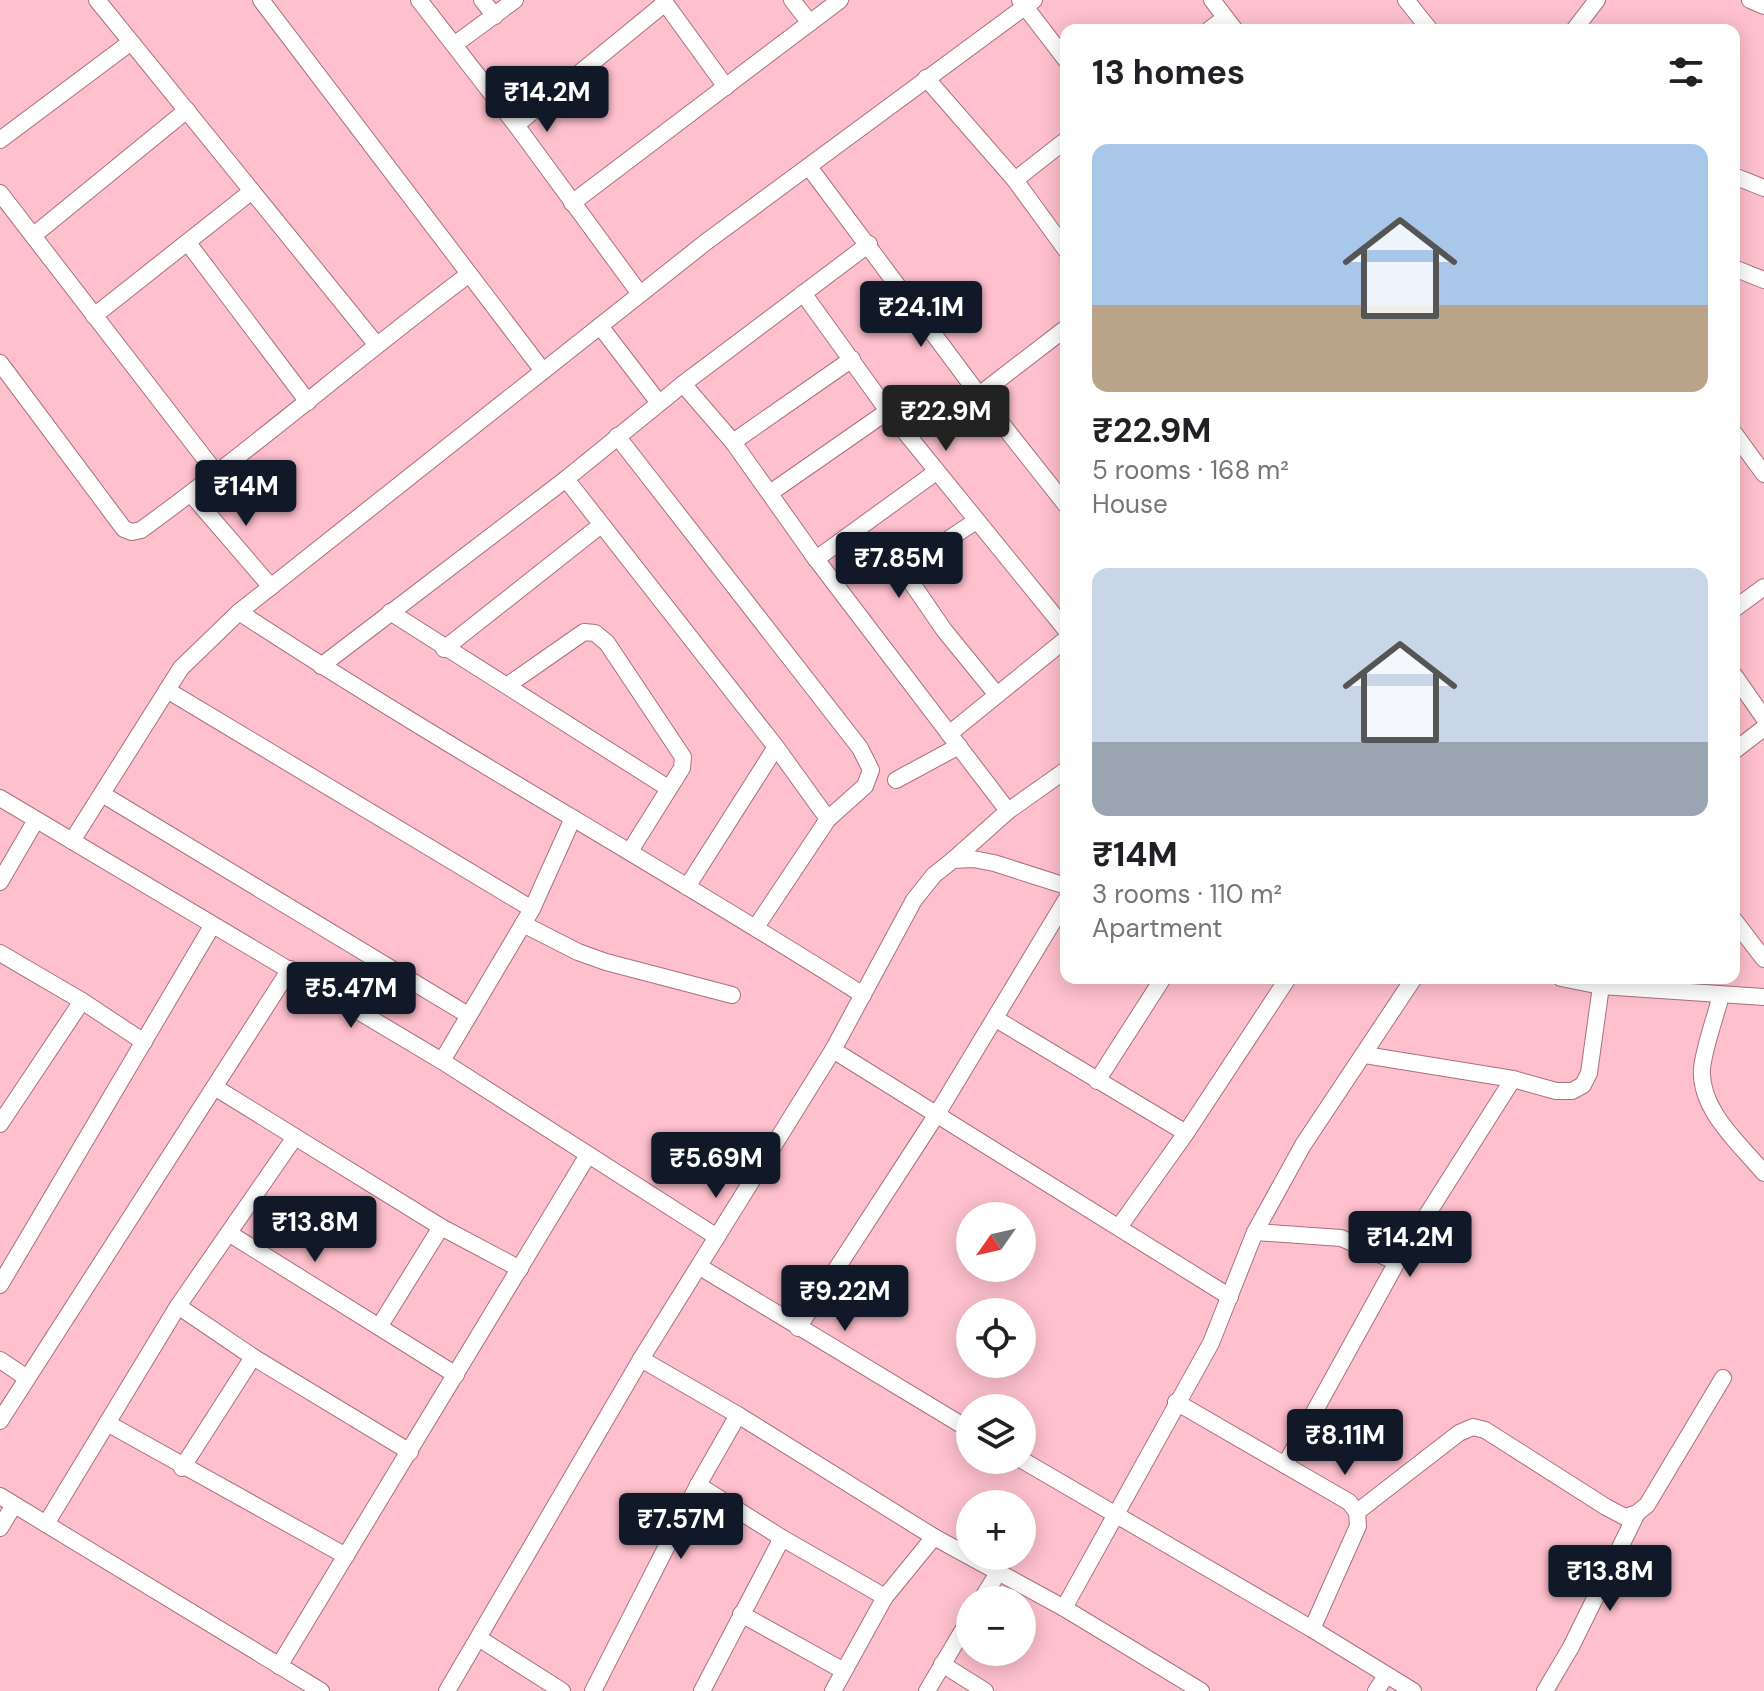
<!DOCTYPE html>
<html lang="en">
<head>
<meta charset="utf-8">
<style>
  :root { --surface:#fff; --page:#f6f6f6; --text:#202124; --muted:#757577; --accent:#111827 }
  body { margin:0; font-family:"DM Sans",sans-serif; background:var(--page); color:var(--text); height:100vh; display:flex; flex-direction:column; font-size:30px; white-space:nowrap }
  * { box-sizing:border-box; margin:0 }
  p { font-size:26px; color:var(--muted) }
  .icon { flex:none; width:44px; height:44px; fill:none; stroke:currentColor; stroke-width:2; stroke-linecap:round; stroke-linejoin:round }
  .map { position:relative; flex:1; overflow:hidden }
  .details { position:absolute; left:1060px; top:24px; width:680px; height:960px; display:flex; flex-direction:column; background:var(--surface); border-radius:16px; box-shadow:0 4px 20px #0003 }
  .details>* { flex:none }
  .needle { width:52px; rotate:236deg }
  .fabs { position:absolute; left:956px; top:1202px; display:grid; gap:16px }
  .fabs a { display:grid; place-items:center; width:80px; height:80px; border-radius:50%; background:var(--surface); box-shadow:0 4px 20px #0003; font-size:40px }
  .price { position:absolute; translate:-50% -68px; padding:0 18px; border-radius:8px; background:var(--accent); color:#fff; font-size:26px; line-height:52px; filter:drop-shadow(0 2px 4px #0008) }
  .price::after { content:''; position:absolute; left:50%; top:48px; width:24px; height:18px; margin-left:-12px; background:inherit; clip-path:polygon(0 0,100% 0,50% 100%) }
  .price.active { background:#222; color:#fff }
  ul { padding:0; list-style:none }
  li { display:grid; align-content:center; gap:16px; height:424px; padding:0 32px }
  li span { display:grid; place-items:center; height:248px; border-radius:16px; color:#555 }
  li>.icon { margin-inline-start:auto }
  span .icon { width:144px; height:144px; fill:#fffc; stroke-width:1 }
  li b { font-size:34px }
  h2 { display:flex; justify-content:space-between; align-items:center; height:96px; padding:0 32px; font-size:34px }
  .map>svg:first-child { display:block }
</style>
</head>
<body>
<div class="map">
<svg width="1764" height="1691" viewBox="0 0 1764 1691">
  <rect width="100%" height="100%" fill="#fec0cd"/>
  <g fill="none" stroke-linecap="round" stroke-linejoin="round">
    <!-- street casing -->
    <g stroke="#a9707d" stroke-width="18">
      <g id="street">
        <polyline points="97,0 376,344"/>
        <polyline points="261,0 543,371"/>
        <polyline points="419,0 516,125 640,294"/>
        <polyline points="482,0 495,16"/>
        <polyline points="663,0 726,87"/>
        <polyline points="792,0 810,23"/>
        <polyline points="1020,0 1066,60"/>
        <polyline points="1212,0 1235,30"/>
        <polyline points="1406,0 1430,30"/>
        <polyline points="1750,0 1764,6"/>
        <polyline points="1209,30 1225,18"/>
        <polyline points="1574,30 1597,0"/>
        <polyline points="454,45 515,0"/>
        <polyline points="926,78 1015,180 1066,250"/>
        <polyline points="516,125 665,3"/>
        <polyline points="0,140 131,42"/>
        <polyline points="809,167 979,395 1066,505"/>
        <polyline points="1734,176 1764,188"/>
        <polyline points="1015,180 1066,140"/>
        <polyline points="0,193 216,473"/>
        <polyline points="572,203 840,0"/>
        <polyline points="34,235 187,110"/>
        <polyline points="188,243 308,402"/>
        <polyline points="1734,268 1764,280"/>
        <polyline points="803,293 888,411 1066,630"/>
        <polyline points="94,316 252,191"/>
        <polyline points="600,326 659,403"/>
        <path d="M0,363L124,529L132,532L141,530C253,449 357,358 468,275"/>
        <polyline points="683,384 733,442 816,559 1008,811"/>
        <polyline points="979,395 1066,328"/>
        <polyline points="1734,433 1764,474"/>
        <polyline points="617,436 860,748 871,770 865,786 828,819 756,927"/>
        <polyline points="733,442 852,359"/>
        <polyline points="566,479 776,747 828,819"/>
        <polyline points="770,493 888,411"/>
        <polyline points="191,494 271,587"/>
        <polyline points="976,521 911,564 909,579 944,630 997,695"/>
        <polyline points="816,559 936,472"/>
        <polyline points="1734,609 1764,587"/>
        <path d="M239,612C443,746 657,864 863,995"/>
        <polyline points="390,612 668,788"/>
        <polyline points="444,649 601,525"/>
        <polyline points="321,666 566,479 683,384 869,244"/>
        <polyline points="1734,675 1764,718"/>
        <polyline points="508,685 584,632 595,633 607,643 683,757 682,768 630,851"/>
        <polyline points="167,690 532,909"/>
        <polyline points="949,734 1066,639"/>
        <polyline points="1734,751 1764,728"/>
        <polyline points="896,780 959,746"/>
        <polyline points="102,794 468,1015"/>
        <polyline points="0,798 442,1061 717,1237"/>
        <polyline points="72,841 181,668 239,612 706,242 1034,0"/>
        <polyline points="953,860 1008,811 1066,770"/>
        <polyline points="0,882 36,820"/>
        <polyline points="687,887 776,747"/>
        <polyline points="1734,920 1764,959"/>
        <polyline points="523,924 578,952 606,962 732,995"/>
        <polyline points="0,953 82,1001 144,1042"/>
        <polyline points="1561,978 1601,986 1764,997"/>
        <path d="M1721,995C1715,1019 1705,1044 1702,1068C1699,1110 1740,1144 1764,1173"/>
        <polyline points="996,1019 1186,1133"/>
        <polyline points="833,1050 1230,1297"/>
        <polyline points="1365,1055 1513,1079 1556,1091 1572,1091 1583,1085 1589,1073 1601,986"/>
        <polyline points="442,1061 532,909 573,818"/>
        <polyline points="1097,1081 1163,978"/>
        <polyline points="216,1088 441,1227 520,1269"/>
        <polyline points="0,1124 82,1001"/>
        <polyline points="1119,1227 1186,1133 1288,978"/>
        <polyline points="1255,1232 1341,1238 1397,1262"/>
        <polyline points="230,1234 456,1375"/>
        <polyline points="700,1267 970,1430"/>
        <polyline points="0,1285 212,926"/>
        <polyline points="178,1306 253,1357 410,1452"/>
        <polyline points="379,1327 441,1227"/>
        <polyline points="798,1328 937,1114 1066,900"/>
        <polyline points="641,1359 738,1415 934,1537 1064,1608 1201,1691"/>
        <polyline points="0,1360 27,1378"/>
        <polyline points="1176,1402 1349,1502 1357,1512 1358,1526 1312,1629"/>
        <polyline points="0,1421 290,969"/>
        <polyline points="107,1423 346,1556"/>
        <polyline points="1022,1460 1312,1629 1413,1691"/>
        <polyline points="1285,1465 1397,1262 1513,1079"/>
        <polyline points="182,1468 253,1357"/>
        <polyline points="698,1485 782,1538 885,1597"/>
        <polyline points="0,1496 321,1691"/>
        <polyline points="1357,1512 1459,1433 1473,1427 1485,1430 1606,1507 1625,1517 1637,1513 1647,1505 1723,1378"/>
        <polyline points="46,1524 178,1306 295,1137"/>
        <polyline points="0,1528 14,1505"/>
        <polyline points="981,1600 998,1573"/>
        <polyline points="1064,1608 1211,1343 1255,1232 1303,1145 1414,978"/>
        <polyline points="741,1614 844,1671"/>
        <polyline points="480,1639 562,1691"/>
        <polyline points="942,1664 985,1691"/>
        <polyline points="279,1666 588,1155"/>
        <polyline points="447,1691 641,1359 833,1050 914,900 934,875 953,860 973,859 994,863 1066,886"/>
        <polyline points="593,1691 698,1485 738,1415"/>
        <polyline points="702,1691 782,1538"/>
        <polyline points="833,1691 885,1597 934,1537"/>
        <polyline points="927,1691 970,1618"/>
        <polyline points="1376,1691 1386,1676"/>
        <polyline points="1545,1691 1571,1647 1637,1513"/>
      </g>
    </g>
    <!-- street -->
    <use href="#street" stroke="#fff" stroke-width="16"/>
  </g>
</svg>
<div class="fabs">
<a><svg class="needle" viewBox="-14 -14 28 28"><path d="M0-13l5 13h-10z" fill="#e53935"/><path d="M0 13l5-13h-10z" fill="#757577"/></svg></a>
<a><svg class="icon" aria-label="locate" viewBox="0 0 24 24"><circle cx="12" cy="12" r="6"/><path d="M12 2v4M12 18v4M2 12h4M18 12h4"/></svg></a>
<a><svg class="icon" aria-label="layers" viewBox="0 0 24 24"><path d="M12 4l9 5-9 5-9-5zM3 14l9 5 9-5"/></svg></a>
<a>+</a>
<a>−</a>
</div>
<b class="price" style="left:547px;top:134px">₹14.2M</b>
<b class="price" style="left:921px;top:349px">₹24.1M</b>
<b class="price active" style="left:946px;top:453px">₹22.9M</b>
<b class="price" style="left:246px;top:528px">₹14M</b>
<b class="price" style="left:899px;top:600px">₹7.85M</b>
<b class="price" style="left:351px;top:1030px">₹5.47M</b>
<b class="price" style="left:716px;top:1200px">₹5.69M</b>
<b class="price" style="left:315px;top:1264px">₹13.8M</b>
<b class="price" style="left:1410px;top:1279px">₹14.2M</b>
<b class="price" style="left:845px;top:1333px">₹9.22M</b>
<b class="price" style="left:1345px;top:1477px">₹8.11M</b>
<b class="price" style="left:681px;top:1561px">₹7.57M</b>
<b class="price" style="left:1610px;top:1613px">₹13.8M</b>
<section class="details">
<h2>13 homes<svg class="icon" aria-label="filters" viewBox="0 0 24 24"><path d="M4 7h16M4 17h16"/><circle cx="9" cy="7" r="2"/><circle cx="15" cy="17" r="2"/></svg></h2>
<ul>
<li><span style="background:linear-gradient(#a9c7e8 65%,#b9a48a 0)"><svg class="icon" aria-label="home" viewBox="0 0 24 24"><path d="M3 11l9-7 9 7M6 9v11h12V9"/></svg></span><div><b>₹22.9M</b><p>5 rooms · 168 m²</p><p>House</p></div></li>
<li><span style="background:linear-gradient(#c9d6e8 70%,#9aa5b1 0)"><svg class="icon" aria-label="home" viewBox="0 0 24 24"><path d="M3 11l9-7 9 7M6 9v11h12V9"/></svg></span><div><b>₹14M</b><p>3 rooms · 110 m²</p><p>Apartment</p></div></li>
</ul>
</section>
</div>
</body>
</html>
